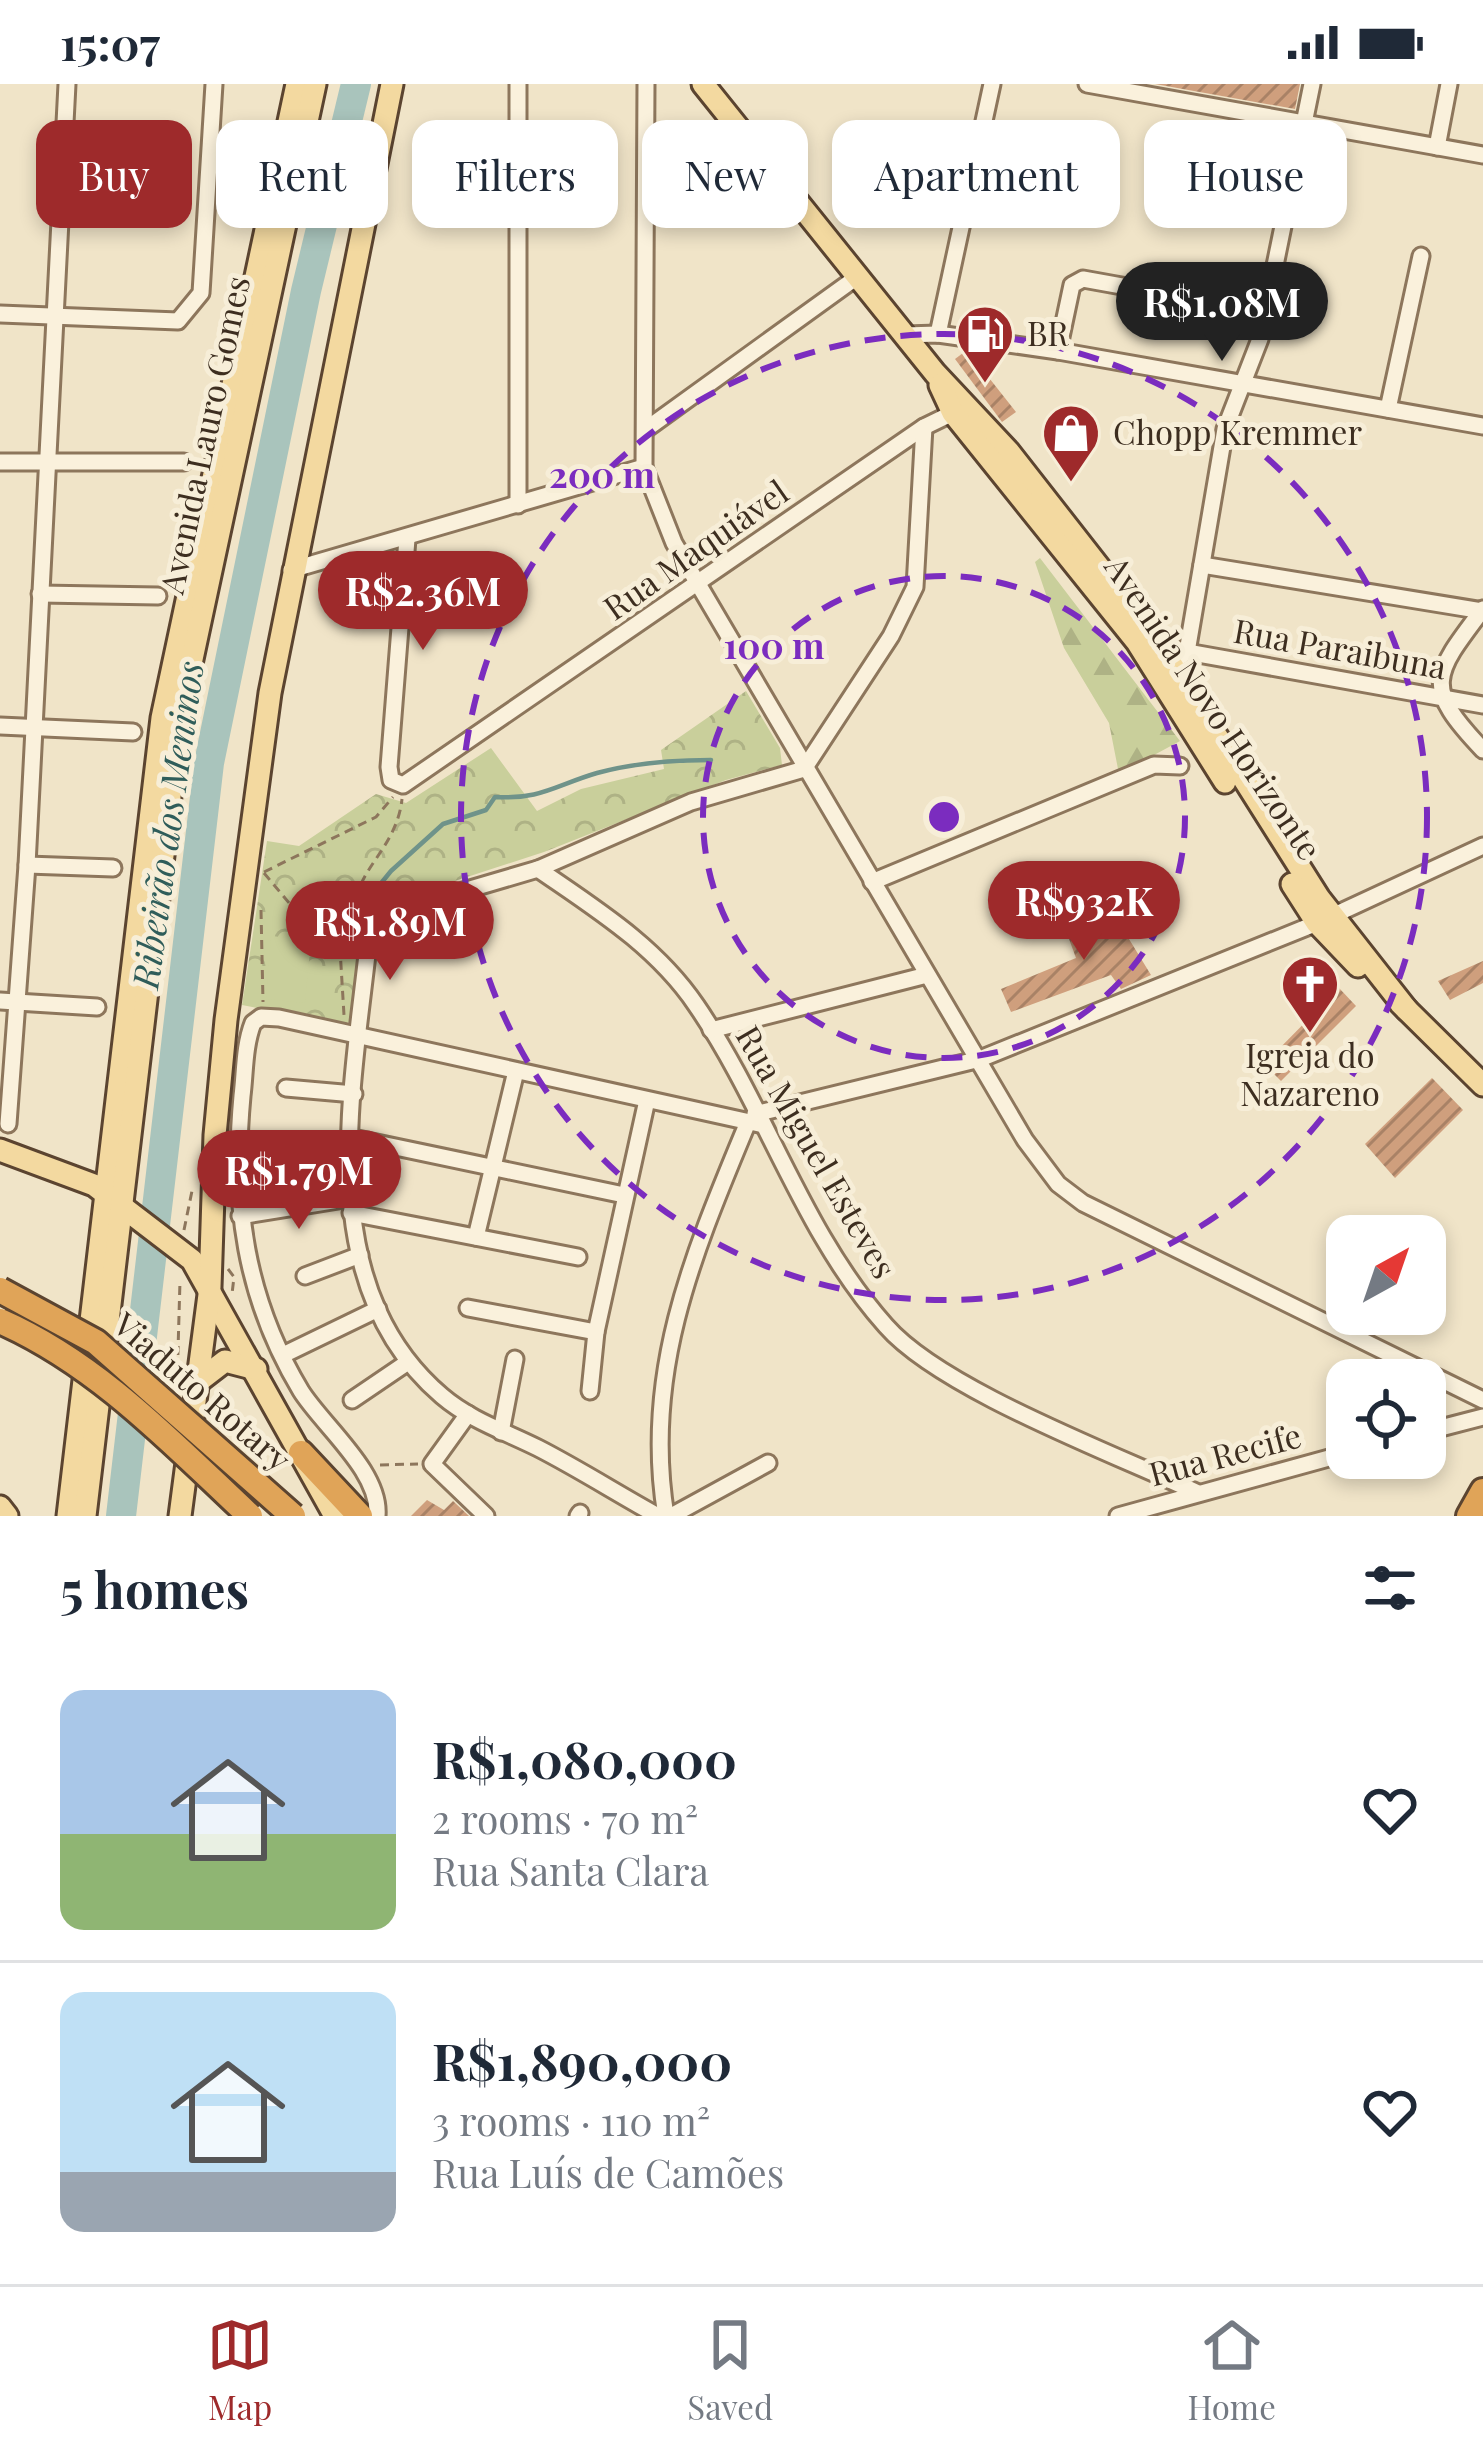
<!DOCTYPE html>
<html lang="en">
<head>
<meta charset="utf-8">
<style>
  :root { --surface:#fff; --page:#f2f2f3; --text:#1f2937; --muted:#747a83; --line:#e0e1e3; --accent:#9e2a2b }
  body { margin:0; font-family:"Playfair Display",serif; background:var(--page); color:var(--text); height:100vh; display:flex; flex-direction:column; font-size:45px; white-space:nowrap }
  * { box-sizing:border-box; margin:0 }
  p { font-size:39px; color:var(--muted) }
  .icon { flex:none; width:66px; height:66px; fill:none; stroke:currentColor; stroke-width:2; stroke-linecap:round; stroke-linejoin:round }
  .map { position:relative; height:1432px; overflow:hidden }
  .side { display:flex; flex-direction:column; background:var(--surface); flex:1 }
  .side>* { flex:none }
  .top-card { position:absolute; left:36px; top:36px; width:1413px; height:108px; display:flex; gap:24px }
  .needle { width:78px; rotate:40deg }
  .buttons { position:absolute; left:1326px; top:1131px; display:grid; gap:24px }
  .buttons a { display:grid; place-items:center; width:120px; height:120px; border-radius:24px; background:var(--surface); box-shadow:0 6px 18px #0003; font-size:60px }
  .price { position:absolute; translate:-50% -102px; padding:0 27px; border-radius:42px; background:var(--accent); color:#fff; font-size:39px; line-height:78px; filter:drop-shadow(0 3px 6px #0008) }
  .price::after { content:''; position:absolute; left:50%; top:72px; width:36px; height:27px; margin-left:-18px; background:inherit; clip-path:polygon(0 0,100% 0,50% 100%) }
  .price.on { background:#222; color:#fff }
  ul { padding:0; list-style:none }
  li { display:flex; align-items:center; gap:36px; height:300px; padding:0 60px }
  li+li { border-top:3px solid var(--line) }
  li span { display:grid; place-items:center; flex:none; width:336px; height:240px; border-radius:24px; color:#555 }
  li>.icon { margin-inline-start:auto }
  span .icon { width:144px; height:144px; fill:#fffc; stroke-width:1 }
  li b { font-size:51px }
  h2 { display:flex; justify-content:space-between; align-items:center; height:144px; padding:0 60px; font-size:51px }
  .chip { padding:0 42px; border-radius:24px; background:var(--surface); box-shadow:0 6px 18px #0003; font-size:42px; line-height:108px }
  .chip.on { background:var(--accent); color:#fff }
  .status { display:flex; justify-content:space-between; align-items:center; height:84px; padding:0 60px; background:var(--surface); direction:ltr }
  .status svg { height:33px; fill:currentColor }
  .menu { display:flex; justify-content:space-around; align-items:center; height:168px; border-top:3px solid var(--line); background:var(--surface); font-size:33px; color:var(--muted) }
  .menu a { display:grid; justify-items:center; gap:6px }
  .menu .on { color:var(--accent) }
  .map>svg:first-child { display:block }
</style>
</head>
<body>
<div class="status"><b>15:07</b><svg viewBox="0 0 49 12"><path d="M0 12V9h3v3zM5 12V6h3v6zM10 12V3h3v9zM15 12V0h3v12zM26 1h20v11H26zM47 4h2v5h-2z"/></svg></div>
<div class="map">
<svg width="1483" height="1432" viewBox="0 0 1483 1432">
  <defs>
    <pattern id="forest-firs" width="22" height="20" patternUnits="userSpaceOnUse" patternTransform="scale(3)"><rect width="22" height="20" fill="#c9cf9b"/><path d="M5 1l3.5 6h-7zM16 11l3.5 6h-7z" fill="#aeb285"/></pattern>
    <pattern id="park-crowns" width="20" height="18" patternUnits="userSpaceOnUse" patternTransform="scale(3)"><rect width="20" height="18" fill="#c9cf9b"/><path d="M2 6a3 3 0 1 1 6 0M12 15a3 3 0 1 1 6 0" fill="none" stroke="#aeb285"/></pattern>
    <pattern id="building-hatch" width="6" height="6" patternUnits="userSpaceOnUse" patternTransform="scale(3)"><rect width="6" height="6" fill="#cf9f7d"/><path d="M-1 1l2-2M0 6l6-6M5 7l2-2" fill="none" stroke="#a98266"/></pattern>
  </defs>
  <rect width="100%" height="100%" fill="#f0e4c8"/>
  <!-- forest -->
  <polygon fill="url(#forest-firs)" points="1040,474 1180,657 1119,690 1109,639 1064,564 1035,478"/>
  <!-- park -->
  <polygon fill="url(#park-crowns)" points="746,607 780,664 782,681 726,696 544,768 381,821 363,838 352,936 343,941 242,921 267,757 299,762 376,710 406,719 491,664 537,727 581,705 664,685 661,666"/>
  <!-- garden -->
  <polygon fill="#c9cf9b" points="271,852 311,856 305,919 266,915"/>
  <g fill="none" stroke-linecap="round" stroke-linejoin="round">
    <!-- stream -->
    <path stroke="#6f938a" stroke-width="4.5" d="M368,834L369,814L391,787L443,740L486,726L495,713C540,716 556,701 597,689C634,679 672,676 711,676"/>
    <!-- river -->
    <polyline stroke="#a9c4bc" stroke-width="30" points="121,1432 209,679 306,207 356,0"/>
  </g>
  <!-- building -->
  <g fill="url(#building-hatch)">
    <polygon points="1155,0 1300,0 1295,25"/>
    <polygon points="967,266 1016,328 1002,338 955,275"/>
    <polygon points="1110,824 1151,891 1121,905 1111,891 1011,928 1001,905 1076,874 1065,844"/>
    <polygon points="1483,877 1483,899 1450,916 1438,897"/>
    <polygon points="1339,904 1356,922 1281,997 1264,980"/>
    <polygon points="1432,994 1463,1026 1395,1094 1365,1060"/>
    <polygon points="427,1416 444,1426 453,1417 469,1432 411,1432"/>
  </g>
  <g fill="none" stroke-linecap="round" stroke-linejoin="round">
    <!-- minor casing -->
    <g stroke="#8d765c" stroke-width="21">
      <g id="minor">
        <polyline points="646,0 644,383 674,459 1025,1056 1058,1100 1083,1119 1483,1316"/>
        <polyline points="1087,0 1483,71"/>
        <polyline points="1437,63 1449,0"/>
        <polyline points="0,230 178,237 201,209 214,0"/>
        <polyline points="938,250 992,0"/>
        <polyline points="905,251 938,250 1058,267 1483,342"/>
        <polyline points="1058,267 1072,201 1083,195 1266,228"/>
        <polyline points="1388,325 1421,172"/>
        <polyline points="645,346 857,193"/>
        <polyline points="0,378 184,378"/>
        <polyline points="518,421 518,0"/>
        <polyline points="407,455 389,683 391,696 403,701 924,343 961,325"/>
        <polyline points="1202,481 1483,527"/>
        <polyline points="291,486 644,383"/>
        <polyline points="40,510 158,512"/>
        <path d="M1483,525C1432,592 1423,603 1483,666"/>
        <polyline points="1187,568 1483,621"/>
        <polyline points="1169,581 1187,568 1225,345 1260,255 1312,0"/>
        <polyline points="0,642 133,648"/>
        <polyline points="27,781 113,784"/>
        <path d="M538,785C596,825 656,862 696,921C766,1023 802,1148 886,1242C942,1306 1115,1370 1198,1409"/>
        <polyline points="872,798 1154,681 1180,682"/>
        <polyline points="0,917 97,923"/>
        <polyline points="711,946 927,891"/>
        <polyline points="286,1004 354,1010"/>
        <polyline points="755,1030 980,975 1317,839 1483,762"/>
        <polyline points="8,1040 27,781 67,0"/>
        <polyline points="348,1053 624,1111"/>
        <polyline points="279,1058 349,1060"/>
        <polyline points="351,1129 578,1173"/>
        <polyline points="240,1132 351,1114"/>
        <polyline points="476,1153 516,987"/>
        <polyline points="305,1192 360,1171"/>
        <polyline points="468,1224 596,1248"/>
        <polyline points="283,1271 378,1225"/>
        <polyline points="590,1307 596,1248 647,1016"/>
        <polyline points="352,1316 408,1278"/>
        <polyline points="468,1330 432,1380 486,1432"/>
        <polyline points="501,1348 515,1275"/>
        <polyline points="1425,1348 1483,1333"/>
        <path d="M377,1432C381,1388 323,1342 301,1307C245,1214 232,1119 242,1012C245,988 244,962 253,939L261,933L279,934L759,1040"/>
        <polyline points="578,1432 580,1429"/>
        <path d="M658,1432C618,1410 579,1385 538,1364C506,1348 470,1336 442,1312C307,1197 355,996 370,843L378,832L538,785L691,718L804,685L891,552L915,503L924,343"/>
        <path d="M666,1432C642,1288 694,1168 748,1038"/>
        <polyline points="671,1432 768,1379"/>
        <polyline points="1118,1432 1347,1369"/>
      </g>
    </g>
    <!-- major casing -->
    <g stroke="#5b4430" stroke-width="27">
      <g id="major">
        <polyline points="703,0 935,289 1009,368 1156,556 1319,814 1407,926"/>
        <polyline points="940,301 953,329 1137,558 1225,698"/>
        <polyline points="1292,800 1317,839 1358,882"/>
        <polyline points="1400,919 1483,1001"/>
        <polyline points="0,1066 94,1101 192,1176 335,1432"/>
        <polyline points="199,1297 225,1277 256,1285"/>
        <polyline points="0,1423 7,1432"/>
        <polyline points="68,1432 162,634 297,0"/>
        <polyline points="85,1432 179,636 315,0"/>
        <polyline points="180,1432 210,1203 215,1051 226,936 270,609 392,0"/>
      </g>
    </g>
    <!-- highway casing -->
    <g stroke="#5b4430" stroke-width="30">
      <g id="highway">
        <polyline points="301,1369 360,1432"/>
        <polyline points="1469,1432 1483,1407"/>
      </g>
    </g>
    <!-- path -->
    <g stroke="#8d765c" stroke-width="3" stroke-dasharray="9 6" stroke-linecap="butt">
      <polyline points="264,788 376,733 393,713"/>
      <polyline points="264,789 305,838 340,865 344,931"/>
      <path d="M364,823L357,822C354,788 397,764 402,715"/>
      <polyline points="261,826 263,918"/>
      <polyline points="336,857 356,824"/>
      <polyline points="184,1146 193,1102"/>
      <polyline points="228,1185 234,1193 232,1210"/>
      <polyline points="177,1301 180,1197"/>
      <polyline points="380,1381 418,1380"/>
    </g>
    <!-- minor -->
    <use href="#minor" stroke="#faf1dc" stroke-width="15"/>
    <!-- major -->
    <use href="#major" stroke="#f3d9a0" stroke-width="21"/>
    <!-- highway -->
    <use href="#highway" stroke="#e0a458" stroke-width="24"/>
    <!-- highway-bridge casing -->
    <g stroke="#5b4430" stroke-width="30" stroke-linecap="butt">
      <g id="highway-bridge">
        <polyline points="0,1206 96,1258 293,1432"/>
        <path d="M0,1237C98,1280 173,1360 250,1432"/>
      </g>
    </g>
    <!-- highway-bridge -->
    <use href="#highway-bridge" stroke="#e0a458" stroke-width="24"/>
  </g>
  <!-- distance rings -->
  <g fill="none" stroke="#7b2cbf" stroke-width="6" stroke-dasharray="21 15">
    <circle cx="944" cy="733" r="241"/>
    <circle cx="944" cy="733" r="483"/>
  </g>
  <!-- icons -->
  <defs>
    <g id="fuel-pin" transform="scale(3)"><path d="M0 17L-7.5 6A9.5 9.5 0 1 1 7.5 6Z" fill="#9e2a2b" stroke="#f7eed8"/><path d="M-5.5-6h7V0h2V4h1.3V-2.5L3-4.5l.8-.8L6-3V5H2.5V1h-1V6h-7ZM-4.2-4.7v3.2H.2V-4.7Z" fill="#fff"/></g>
    <g id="shop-pin" transform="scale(3)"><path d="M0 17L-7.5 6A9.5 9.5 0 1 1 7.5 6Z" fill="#9e2a2b" stroke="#f7eed8"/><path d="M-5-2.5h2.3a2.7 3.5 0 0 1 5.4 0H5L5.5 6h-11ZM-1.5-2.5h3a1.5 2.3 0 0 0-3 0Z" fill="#fff"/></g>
    <g id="church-pin" transform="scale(3)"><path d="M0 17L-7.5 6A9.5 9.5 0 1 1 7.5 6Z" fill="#9e2a2b" stroke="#f7eed8"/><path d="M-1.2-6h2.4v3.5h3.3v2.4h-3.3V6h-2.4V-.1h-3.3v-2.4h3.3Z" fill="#fff"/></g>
  </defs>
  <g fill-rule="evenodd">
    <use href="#fuel-pin" x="985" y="250"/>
    <use href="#shop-pin" x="1071" y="349"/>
    <use href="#church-pin" x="1310" y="900"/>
  </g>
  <g text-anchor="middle" stroke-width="10" stroke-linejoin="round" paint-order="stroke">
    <!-- poi labels -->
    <g font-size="33" fill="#3d2e20" stroke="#f7eed8" text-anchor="start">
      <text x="1027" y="262">BR</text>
      <text x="1113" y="361">Chopp Kremmer</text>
      <text x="1310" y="984" text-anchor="middle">Igreja do<tspan x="1310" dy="38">Nazareno</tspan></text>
    </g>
    <!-- street labels -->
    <g font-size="33" fill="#3d2e20" stroke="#f7eed8">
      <text transform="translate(205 351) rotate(-78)" y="12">Avenida Lauro Gomes</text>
      <text transform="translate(696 466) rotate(-35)" y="12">Rua Maquiável</text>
      <text transform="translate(1340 565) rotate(10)" y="12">Rua Paraibuna</text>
      <text transform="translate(1213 624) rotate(56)" y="12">Avenida Novo Horizonte</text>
      <text transform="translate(816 1068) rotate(60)" y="12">Rua Miguel Esteves</text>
      <text transform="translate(202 1308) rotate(41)" y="12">Viaduto Rotary</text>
      <text transform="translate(1225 1371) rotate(-15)" y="12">Rua Recife</text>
    </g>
    <!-- water labels -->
    <g font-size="36" font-style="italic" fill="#2f5d5a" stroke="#f7eed8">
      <text transform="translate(168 741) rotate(-82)" y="13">Ribeirão dos Meninos</text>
    </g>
  </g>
  <circle cx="944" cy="733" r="18" fill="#7b2cbf" stroke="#f7eed8" stroke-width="6"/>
  <g font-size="36" text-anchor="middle" font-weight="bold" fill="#7b2cbf" stroke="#f7eed8" stroke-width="10" stroke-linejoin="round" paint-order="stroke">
    <text x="602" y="404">200 m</text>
    <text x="774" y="575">100 m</text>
  </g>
</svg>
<div class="buttons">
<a><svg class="needle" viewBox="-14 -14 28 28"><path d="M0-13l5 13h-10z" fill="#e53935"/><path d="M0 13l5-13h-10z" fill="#747a83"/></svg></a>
<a><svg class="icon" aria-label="locate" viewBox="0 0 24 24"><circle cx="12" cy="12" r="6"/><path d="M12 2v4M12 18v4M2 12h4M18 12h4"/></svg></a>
</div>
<b class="price on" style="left:1222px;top:280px">R$1.08M</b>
<b class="price" style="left:423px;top:569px">R$2.36M</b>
<b class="price" style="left:1084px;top:879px">R$932K</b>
<b class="price" style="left:390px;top:899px">R$1.89M</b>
<b class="price" style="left:299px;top:1148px">R$1.79M</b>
<div class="top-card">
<a class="chip on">Buy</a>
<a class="chip">Rent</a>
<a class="chip">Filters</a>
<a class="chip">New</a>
<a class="chip">Apartment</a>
<a class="chip">House</a>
</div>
</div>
<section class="side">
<h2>5 homes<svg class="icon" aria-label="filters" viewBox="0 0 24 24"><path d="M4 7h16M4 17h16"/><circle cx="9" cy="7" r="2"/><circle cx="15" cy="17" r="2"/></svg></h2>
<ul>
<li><span style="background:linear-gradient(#a9c7e8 60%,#8fb573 0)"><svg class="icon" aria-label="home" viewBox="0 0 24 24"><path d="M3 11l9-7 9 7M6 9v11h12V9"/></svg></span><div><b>R$1,080,000</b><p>2 rooms · 70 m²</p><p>Rua Santa Clara</p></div><svg class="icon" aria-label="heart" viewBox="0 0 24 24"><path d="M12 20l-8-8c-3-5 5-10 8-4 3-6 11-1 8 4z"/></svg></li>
<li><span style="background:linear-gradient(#bfe0f5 75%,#9aa5b1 0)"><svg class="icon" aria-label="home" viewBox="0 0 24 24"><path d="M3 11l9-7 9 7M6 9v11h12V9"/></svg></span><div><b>R$1,890,000</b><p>3 rooms · 110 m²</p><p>Rua Luís de Camões</p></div><svg class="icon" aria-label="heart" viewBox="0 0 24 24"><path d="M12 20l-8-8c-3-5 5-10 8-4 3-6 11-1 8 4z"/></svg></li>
</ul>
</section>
<nav class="menu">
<a class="on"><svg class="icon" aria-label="map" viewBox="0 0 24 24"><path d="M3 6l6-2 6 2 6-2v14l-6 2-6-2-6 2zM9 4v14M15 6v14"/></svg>Map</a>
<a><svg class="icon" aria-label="saved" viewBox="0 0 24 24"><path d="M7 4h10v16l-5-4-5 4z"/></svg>Saved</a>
<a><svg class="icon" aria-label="home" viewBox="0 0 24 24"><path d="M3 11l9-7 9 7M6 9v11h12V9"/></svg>Home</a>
</nav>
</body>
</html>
